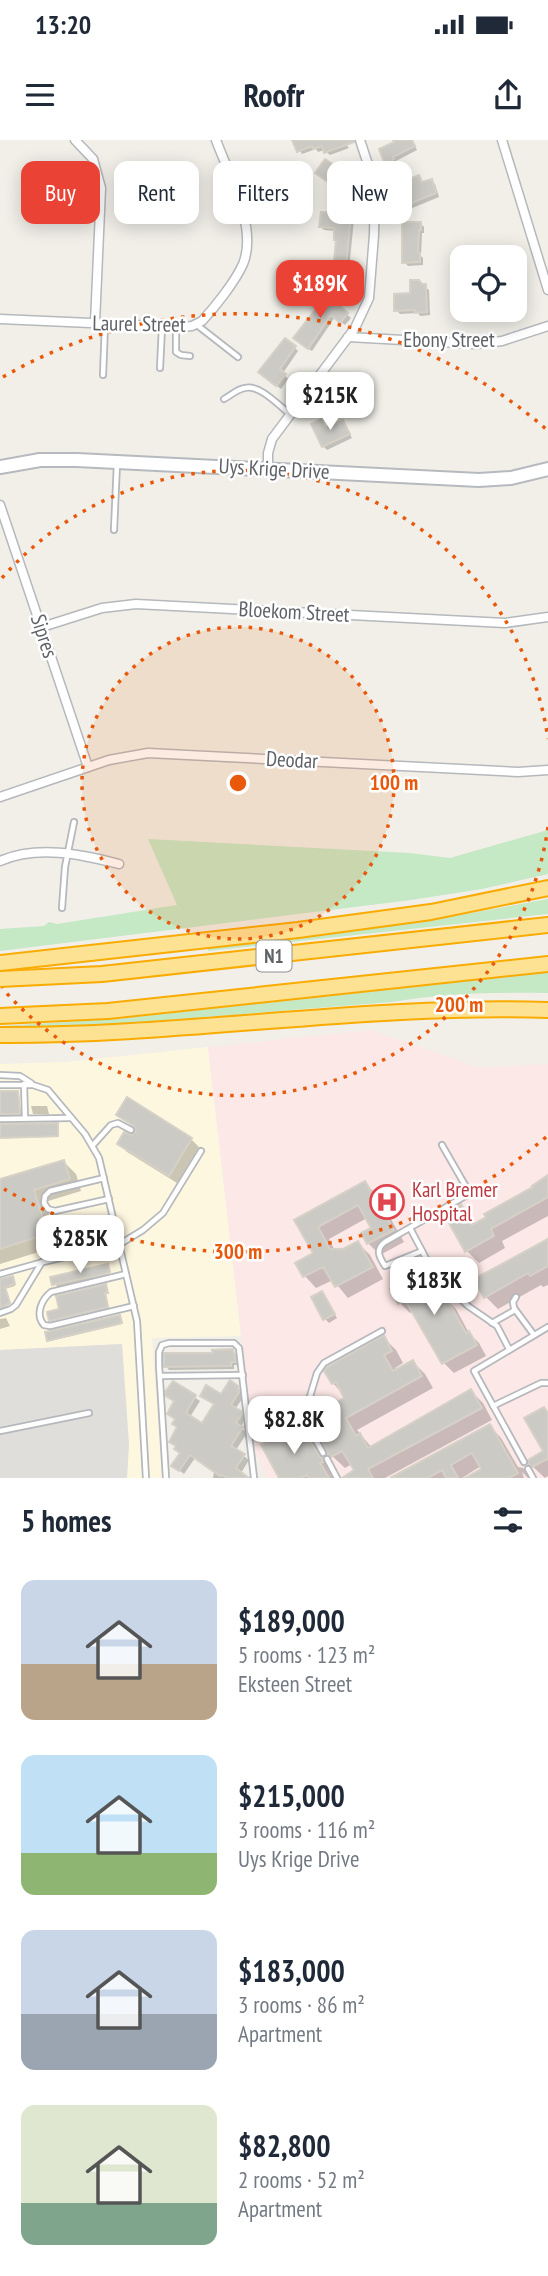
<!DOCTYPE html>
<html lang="en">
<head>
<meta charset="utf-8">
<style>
  :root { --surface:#fff; --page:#f2f2f3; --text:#1f2937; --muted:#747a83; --accent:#ea4335 }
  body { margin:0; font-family:"PT Sans Narrow",sans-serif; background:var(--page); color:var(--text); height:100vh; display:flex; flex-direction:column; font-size:26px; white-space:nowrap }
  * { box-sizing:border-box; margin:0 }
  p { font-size:23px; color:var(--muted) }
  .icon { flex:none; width:38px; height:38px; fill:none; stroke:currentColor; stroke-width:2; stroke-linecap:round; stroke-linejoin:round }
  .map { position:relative; height:1338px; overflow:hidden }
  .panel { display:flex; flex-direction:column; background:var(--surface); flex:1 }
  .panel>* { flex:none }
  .hud { position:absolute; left:21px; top:21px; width:508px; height:63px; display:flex; gap:14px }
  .fabs { position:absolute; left:450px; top:105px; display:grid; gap:14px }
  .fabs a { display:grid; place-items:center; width:77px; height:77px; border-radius:14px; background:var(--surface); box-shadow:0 4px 18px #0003; font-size:35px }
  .price { position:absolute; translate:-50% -60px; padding:0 16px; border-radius:14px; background:#fff; color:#222; font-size:23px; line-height:46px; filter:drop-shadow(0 2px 4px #0008) }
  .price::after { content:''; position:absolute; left:50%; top:42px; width:21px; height:16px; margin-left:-10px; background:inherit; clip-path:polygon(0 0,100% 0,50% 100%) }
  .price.current { background:var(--accent); color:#fff }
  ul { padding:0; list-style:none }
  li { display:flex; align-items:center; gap:21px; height:175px; padding:0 21px }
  li span { display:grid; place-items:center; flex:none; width:196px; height:140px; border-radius:14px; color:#555 }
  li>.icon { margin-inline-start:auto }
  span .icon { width:84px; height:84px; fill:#fffc; stroke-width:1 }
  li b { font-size:30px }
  h2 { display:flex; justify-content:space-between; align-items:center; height:84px; padding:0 21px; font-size:30px }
  .chip { padding:0 24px; border-radius:14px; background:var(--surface); box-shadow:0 4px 18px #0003; font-size:24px; line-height:63px }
  .chip.current { background:var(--accent); color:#fff }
  .status { display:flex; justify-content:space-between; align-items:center; height:49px; padding:0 35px; background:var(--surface); direction:ltr }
  .status svg { height:19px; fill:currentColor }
  header { display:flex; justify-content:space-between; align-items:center; height:91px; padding:0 21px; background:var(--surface); font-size:32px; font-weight:700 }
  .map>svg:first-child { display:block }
</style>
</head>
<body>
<div class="status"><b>13:20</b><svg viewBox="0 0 49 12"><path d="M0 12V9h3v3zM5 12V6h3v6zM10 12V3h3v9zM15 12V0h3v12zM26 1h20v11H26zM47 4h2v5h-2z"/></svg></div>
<header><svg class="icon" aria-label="menu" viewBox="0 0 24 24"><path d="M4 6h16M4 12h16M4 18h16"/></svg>Roofr<svg class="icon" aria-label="share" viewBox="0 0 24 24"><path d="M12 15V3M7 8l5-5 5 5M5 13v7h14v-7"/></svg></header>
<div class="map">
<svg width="548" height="1338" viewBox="0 0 548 1338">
  <rect width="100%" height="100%" fill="#f1efe8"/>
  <!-- commercial -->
  <polygon fill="#fef7e0" points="208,907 241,1196 152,1198 162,1338 127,1338 129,1304 122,1204 0,1210 0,924 66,922"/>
  <!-- industrial -->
  <polygon fill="#e0deda" points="122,1204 129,1304 127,1338 0,1338 0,1210"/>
  <!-- medical -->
  <polygon fill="#fce8e6" points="371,890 478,927 548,924 548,1338 268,1338 255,1312 208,907"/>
  <!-- green -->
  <g fill="#c5e8c5">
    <polygon points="548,690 548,734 482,749 411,760 0,811 0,789 44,786 49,782 57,784 177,765 148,699 410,713 450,718"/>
    <polygon points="548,759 548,774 208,811 208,807 460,775"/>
    <path d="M548,832V853C496,852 443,853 392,862L106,885L0,888V886L116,879Z"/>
  </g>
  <!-- shadow -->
  <g fill="#0003">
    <polygon points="294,0 343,0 349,8 330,15 324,10 318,12 316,9 302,14"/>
    <polygon points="395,0 412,0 417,10 396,21 396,23 390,26 387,23 396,3"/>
    <polygon points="346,35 351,40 355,50 346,54 321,37"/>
    <polygon points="418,37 424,44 432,41 435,44 439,57 410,69 404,57"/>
    <polygon points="350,75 354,79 347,151 326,150 323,146 334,135 337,101 336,91 324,90 321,87"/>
    <polygon points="420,83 424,87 424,93 422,93 421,116 423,118 423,125 408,126 404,122"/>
    <polygon points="423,146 429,150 430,175 420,176 418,173 400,174 396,170"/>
    <polygon points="325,155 351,178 345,185 335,177 312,211 299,202 322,165"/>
    <polygon points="294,207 298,211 283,233 288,239 281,249 264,236"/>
    <polygon points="321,281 327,289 343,282 352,298 327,310 323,306"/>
    <polygon points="0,953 19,954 21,975 0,975"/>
    <polygon points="31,966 47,966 49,974 33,974"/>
    <polygon points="118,974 191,999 199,1007 177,1043 127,1012 119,1004 136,994 137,990"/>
    <polygon points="57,985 59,997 0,998 0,986"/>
    <polygon points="64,1022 76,1034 81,1051 45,1062 53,1088 50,1089 55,1107 0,1124 0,1041"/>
    <polygon points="548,1038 548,1076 502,1101 505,1108 479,1123 467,1111 460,1066 476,1085"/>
    <polygon points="365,1043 377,1055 404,1102 380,1115 368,1103 373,1089 367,1078 329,1099 335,1111 343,1111 358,1103 370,1115 383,1139 348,1158 333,1140 316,1148 304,1135 315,1114 297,1081"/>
    <polygon points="548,1101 548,1145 543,1147 541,1145 498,1169 486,1157"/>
    <polygon points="409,1123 429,1145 437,1158 430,1162 432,1166 446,1159 456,1169 469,1193 479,1203 486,1216 454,1233 444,1223 414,1171 410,1173 400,1163 409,1140"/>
    <polygon points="106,1126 108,1134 57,1147 53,1138"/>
    <polygon points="13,1139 15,1146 5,1149 10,1164 0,1171 0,1142"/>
    <polygon points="106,1146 108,1154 106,1154 109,1168 50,1180 61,1170"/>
    <polygon points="322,1153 337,1178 329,1183 325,1179"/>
    <polygon points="6,1178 10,1186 0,1189 0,1179"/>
    <polygon points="120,1178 122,1184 50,1201 48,1200"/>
    <polygon points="384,1198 396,1210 403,1223 395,1228 397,1231 413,1222 425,1234 433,1248 357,1290 372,1308 471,1251 483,1263 492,1280 385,1338 353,1338 351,1334 356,1331 352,1324 345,1328 329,1313 347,1259 333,1243"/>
    <polygon points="234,1212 237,1216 239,1225 234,1225 234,1229 169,1230 166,1226"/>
    <polygon points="173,1243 200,1261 190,1277 203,1285 215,1265 202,1256 221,1256 237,1247 242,1252 243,1258 235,1269 245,1277 241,1288 247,1293 236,1310 249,1320 241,1333 248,1338 213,1338 214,1332 195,1318 184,1334 174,1326 182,1314 175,1262 167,1256"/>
    <polygon points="544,1269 548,1273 548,1336 545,1338 530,1324 545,1312"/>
    <polygon points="490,1286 501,1298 518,1327 523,1328 533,1338 528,1338 522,1332 524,1338 468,1338 483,1330 481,1326 462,1338 401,1338"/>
    <polygon points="299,1287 311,1299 334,1334 331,1335 333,1338 281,1338 263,1306"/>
  </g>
  <!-- building -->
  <g fill="#cccac5" stroke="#d6d1c6" stroke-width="2">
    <polygon points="292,0 354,0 354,2 324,13 322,6 313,9 312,6 297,12"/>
    <polygon points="393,0 412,0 415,6 393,17 394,19 385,24 379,9 394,2"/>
    <polygon points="325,19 348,34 353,47 341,51 315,33"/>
    <polygon points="419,35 422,42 432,39 436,53 405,66 402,56 405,55 401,42"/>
    <polygon points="321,72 351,73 344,148 321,147 322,133 333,133 336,100 334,100 334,88 319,87"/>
    <polygon points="402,82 421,82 421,90 419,90 418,112 420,113 420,122 402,123"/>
    <polygon points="410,140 419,140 422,144 426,144 427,172 415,173 415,170 394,171 394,154 410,153"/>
    <polygon points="325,152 348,173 340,183 331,175 308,209 293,198 319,165 316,162"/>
    <polygon points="285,198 296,206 280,229 286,234 276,246 258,232"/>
    <polygon points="321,279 325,288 343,280 350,294 322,307 311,284"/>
    <polygon points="0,951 18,951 20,974 0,974"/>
    <polygon points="127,957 192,998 169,1036 117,1004 124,992 132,995 136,991 134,986 116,975"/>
    <polygon points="58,983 58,996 0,998 0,984"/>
    <polygon points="64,1020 70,1039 34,1050 42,1076 39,1077 44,1095 0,1109 0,1039"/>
    <polygon points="548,1035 548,1057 491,1089 494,1096 465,1112 444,1074 461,1064 472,1085 486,1077 484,1074 533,1047 532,1046"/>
    <polygon points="365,1041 394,1090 367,1104 361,1093 371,1088 358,1065 318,1087 330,1109 343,1109 358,1101 373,1127 335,1147 323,1127 303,1137 295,1123 313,1113 294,1080"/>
    <polygon points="548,1099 548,1126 530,1136 528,1133 484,1158 474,1139"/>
    <polygon points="410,1121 416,1134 419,1132 428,1148 421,1151 430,1166 446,1157 466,1193 469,1191 477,1205 442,1224 405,1160 398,1164 390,1149 407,1139 400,1126"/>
    <polygon points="108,1124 110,1132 104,1134 52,1145 50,1137"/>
    <polygon points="13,1136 15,1144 5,1147 10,1163 0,1168 0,1139"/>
    <polygon points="106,1144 108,1153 105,1153 108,1167 49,1181 47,1172 59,1169 56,1156"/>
    <polygon points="322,1151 335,1174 323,1180 311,1157"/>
    <polygon points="120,1175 122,1183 47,1201 45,1192"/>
    <polygon points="384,1195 392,1211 384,1215 393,1231 413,1220 422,1236 346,1278 356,1296 360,1293 368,1308 471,1249 482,1268 368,1329 373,1338 342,1338 354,1330 342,1311 331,1317 328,1314 314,1288 319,1285 314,1275 344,1258 336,1242 332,1244 324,1231 327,1227"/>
    <polygon points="233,1209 236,1222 231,1222 231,1226 164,1227 164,1213 213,1213 212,1210"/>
    <polygon points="230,1240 238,1246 239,1252 231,1265 241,1271 242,1274 236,1283 243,1287 231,1306 245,1314 236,1328 249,1338 227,1338 222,1335 220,1336 190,1315 179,1331 171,1326 180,1313 174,1309 176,1306 169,1302 177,1287 172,1284 175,1279 167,1274 174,1261 166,1256 165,1252 173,1241 196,1255 186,1273 202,1283 214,1264 200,1256 206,1245 221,1254"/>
    <polygon points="544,1267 548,1273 548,1320 547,1319 532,1327 528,1324 528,1320 543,1311 524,1278"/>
    <polygon points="299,1284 319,1315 322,1318 323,1322 320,1323 329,1338 309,1338 307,1335 301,1338 279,1338 261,1305"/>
    <polygon points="490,1284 518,1333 509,1338 465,1338 481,1329 472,1313 451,1325 458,1338 446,1338 442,1330 428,1338 390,1338"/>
  </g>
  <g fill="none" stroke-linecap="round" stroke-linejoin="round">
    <!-- lane casing -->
    <g stroke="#b5b8bc" stroke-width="8">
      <g id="lane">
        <polyline points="197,185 238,217"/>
        <polyline points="176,188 176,212 181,215 190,216"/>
        <polyline points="160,228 162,187"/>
        <polyline points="103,235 105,184"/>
        <path d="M224,259C230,256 237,249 245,248C260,244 279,266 290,274"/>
        <polyline points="114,390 117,323"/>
        <polyline points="62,768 65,727 74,682"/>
        <polyline points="0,935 20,936 31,943"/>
        <polyline points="24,944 25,978"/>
        <polyline points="0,945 33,945 48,950 85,994 99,1018 137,1181 146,1338"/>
        <polyline points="0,979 70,978"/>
        <polyline points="93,1005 111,985 118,983 131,990"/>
        <polyline points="104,1038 50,1051 45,1056 44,1063 48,1069 55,1071 109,1059"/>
        <polyline points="410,1088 430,1126 441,1140 468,1166 497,1186 509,1209"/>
        <path d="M422,1111L385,1126C379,1117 375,1109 385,1102L467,1055L465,1045L442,1005"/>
        <polyline points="0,1134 43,1122 120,1104 143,1090 163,1073 201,1011"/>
        <path d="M126,1134L51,1152C41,1160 35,1175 44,1185L50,1186L134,1166"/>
        <polyline points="516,1157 513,1162 514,1168 534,1195"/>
        <polyline points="0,1173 11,1169 16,1165 42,1122"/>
        <polyline points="492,1183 515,1170"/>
        <polyline points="160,1236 243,1235"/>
        <polyline points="493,1266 541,1243 548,1243"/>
        <polyline points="0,1291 89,1273"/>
        <polyline points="323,1313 310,1290 305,1273 317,1233 324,1223 382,1191"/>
        <polyline points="327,1319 337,1338"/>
        <polyline points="524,1322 474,1231 548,1187"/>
        <polyline points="528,1329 533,1338"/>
        <polyline points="166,1338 159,1225 159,1212 162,1205 169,1203 234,1203 239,1208 254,1338"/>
      </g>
    </g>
    <!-- street casing -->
    <g stroke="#b5b8bc" stroke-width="11">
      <g id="street">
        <polyline points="75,0 93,19 101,48 95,183"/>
        <polyline points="502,0 548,150"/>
        <path d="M0,179L181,187L192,186L202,181C215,167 235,142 243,124C258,88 229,35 216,0"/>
        <polyline points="348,197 476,204 502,201 548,186"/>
        <polyline points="268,329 268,313 272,299 355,188 369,158 374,95 375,46 360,0"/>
        <polyline points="0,365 88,627"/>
        <polyline points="42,487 102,468 136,464 505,483 548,477"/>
        <polyline points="0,657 109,620 148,613 518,632 548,630"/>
        <path d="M0,721C37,705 81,714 119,724"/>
      </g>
    </g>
    <!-- secondary casing -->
    <g stroke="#b6babf" stroke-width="16">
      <polyline id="secondary" points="0,327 40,320 77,320 479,340 511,338 548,329"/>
    </g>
    <!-- highway casing -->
    <g stroke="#f9ab00" stroke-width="18">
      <g id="highway">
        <polyline points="0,823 298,790 431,772 548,748"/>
        <polyline points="0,839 102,834 548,785"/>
        <polyline points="0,876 108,871 548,824"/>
        <path d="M0,895C183,896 365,864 548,870"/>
      </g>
    </g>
    <!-- lane -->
    <use href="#lane" stroke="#fff" stroke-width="4.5"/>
    <!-- street -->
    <use href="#street" stroke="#fff" stroke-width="8"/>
    <!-- secondary -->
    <use href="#secondary" stroke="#fff" stroke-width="12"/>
    <!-- highway -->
    <use href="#highway" stroke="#fde293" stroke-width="14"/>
  </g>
  <!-- distance rings -->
  <circle cx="238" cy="643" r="156" fill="#e8590c" fill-opacity=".12"/>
  <g fill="none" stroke="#e8590c" stroke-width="3.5" stroke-dasharray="3.5 7">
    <circle cx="238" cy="643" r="156"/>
    <path d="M548 687A313 313 0 0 1 2 848M2 438A313 313 0 0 1 548 599"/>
    <path d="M546 997A469 469 0 0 1 4 1049M3 237A469 469 0 0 1 546 289"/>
  </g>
  <!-- icons -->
  <defs>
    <g id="hospital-ring" transform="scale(1.75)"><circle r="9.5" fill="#fff" stroke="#e0444e" stroke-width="1.5"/><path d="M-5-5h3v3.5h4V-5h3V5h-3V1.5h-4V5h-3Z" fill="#e0444e"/></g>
  </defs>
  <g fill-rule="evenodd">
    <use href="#hospital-ring" x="387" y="1062"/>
  </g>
  <g text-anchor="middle" stroke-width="5" stroke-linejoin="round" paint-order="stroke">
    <!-- shield labels -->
    <rect fill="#fff" stroke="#8f9295" stroke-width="2" x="256.5" y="800.5" width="35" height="31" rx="5"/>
    <g font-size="19" font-weight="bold" fill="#5f6368">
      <text x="274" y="823">N1</text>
    </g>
    <!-- street labels -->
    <g font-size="21" fill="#5f6368" stroke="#fff">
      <text transform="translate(139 184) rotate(1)" y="7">Laurel Street</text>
      <text x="449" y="207">Ebony Street</text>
      <text transform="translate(274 329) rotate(3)" y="7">Uys Krige Drive</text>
      <text transform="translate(294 472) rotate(3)" y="7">Bloekom Street</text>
      <text transform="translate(44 496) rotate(72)" y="7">Sipres</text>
      <text transform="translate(292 620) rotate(3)" y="7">Deodar</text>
    </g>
    <!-- health labels -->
    <g font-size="21" fill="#be3a42" stroke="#fff" text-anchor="start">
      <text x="412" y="1057">Karl Bremer<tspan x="412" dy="24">Hospital</tspan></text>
    </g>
  </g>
  <circle cx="238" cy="643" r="10" fill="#e8590c" stroke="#fff" stroke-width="3.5"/>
  <g font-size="21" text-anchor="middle" font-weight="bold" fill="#e8590c" stroke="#fff" stroke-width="5" stroke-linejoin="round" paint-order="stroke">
    <text x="394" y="650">100 m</text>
    <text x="459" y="872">200 m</text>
    <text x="238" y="1119">300 m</text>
  </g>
</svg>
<div class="fabs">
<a><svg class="icon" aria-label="locate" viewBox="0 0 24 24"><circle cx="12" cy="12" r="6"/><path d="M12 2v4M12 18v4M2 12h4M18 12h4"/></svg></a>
</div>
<b class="price current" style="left:320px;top:180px">$189K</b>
<b class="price" style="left:330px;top:292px">$215K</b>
<b class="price" style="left:80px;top:1135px">$285K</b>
<b class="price" style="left:434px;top:1177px">$183K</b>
<b class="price" style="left:294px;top:1316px">$82.8K</b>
<div class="hud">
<a class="chip current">Buy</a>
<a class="chip">Rent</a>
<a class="chip">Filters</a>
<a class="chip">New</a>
</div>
</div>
<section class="panel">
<h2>5 homes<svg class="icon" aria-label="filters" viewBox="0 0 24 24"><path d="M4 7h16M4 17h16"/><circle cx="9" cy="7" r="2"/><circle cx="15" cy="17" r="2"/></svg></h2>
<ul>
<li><span style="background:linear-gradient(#c9d6e8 60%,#b9a48a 0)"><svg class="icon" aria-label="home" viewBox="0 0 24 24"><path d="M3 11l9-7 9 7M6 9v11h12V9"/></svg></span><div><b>$189,000</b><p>5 rooms · 123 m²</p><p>Eksteen Street</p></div></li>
<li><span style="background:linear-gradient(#bfe0f5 70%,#8fb573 0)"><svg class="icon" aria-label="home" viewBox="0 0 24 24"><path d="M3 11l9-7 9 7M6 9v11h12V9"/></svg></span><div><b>$215,000</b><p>3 rooms · 116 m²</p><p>Uys Krige Drive</p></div></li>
<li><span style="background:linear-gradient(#c9d6e8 60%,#9aa5b1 0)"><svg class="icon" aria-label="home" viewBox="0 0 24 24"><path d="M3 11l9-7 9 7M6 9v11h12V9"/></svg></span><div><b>$183,000</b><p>3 rooms · 86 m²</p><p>Apartment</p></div></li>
<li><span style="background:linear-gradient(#dfe7d0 70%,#7fa58c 0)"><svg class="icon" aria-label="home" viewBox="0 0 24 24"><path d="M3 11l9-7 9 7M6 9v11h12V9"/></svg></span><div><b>$82,800</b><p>2 rooms · 52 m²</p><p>Apartment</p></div></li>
</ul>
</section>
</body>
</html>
